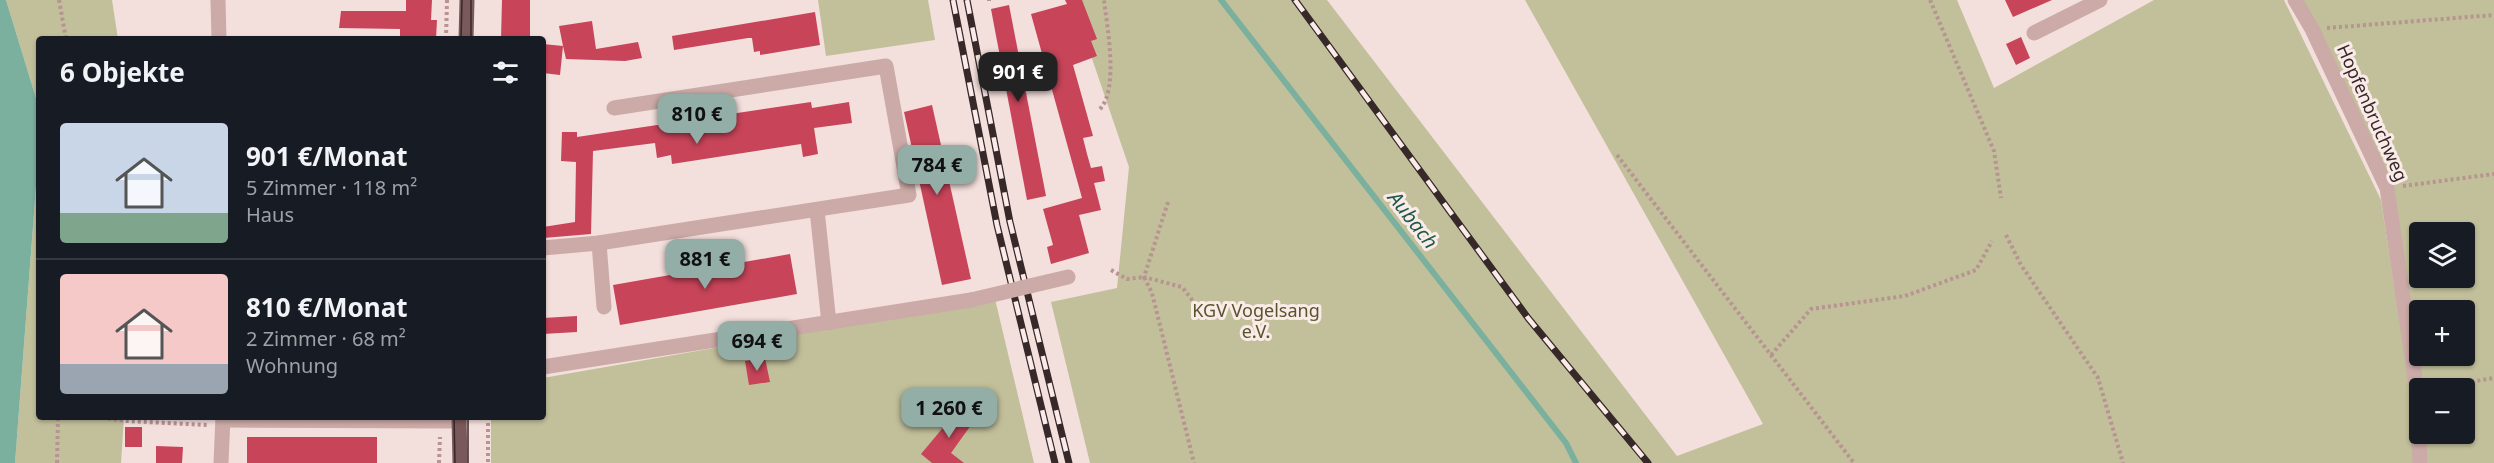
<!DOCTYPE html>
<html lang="de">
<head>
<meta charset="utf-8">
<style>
  :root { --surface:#171b24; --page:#242831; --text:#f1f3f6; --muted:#9ea1a6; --line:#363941; --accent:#92aea7 }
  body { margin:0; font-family:"Noto Sans",sans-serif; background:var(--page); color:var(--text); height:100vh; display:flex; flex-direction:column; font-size:22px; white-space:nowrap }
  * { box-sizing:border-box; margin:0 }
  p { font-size:20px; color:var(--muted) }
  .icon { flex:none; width:33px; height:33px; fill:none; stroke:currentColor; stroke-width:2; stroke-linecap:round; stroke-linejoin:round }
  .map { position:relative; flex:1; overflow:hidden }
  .side { position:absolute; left:36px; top:36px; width:510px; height:384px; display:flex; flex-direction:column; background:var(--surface); border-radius:6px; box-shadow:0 2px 4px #0004 }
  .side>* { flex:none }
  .fabs { position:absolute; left:2409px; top:222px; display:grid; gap:12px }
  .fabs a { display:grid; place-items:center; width:66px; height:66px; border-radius:6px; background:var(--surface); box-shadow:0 2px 4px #0004; font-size:30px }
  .price { position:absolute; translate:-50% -51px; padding:0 14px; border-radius:12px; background:var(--accent); color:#111; font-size:20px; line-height:39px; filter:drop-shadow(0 2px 3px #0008) }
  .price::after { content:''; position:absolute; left:50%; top:36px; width:18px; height:14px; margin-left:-9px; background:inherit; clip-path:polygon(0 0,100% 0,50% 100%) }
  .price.selected { background:#222; color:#fff }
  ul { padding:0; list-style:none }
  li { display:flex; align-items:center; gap:18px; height:150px; padding:0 24px }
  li+li { border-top:2px solid var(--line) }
  li span { display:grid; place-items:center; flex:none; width:168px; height:120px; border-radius:6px; color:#555 }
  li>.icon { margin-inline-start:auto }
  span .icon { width:72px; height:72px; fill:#fffc; stroke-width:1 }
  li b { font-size:26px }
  h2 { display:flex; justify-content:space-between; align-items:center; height:72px; padding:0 24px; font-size:26px }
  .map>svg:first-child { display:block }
</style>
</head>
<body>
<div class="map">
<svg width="2494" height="463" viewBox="0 0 2494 463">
  <rect width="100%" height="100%" fill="#f3dfdc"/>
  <!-- green -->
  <g fill="#c2c09b" fill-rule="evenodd">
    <polygon points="6,0 112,0 118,39 39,39 39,108"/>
    <polygon points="818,0 928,0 935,40 826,56"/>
    <polygon points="1072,0 1327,0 1677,456 1763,424 1525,0 1957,0 1994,88 2154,0 2284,0 2381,200 2411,396 2413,463 1090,463 1051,302 1117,288 1129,167"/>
    <path d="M2302,0H2494V463H2420L2387,188ZM2420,232H2464V278H2420ZM2420,310H2464V356H2420ZM2420,388H2464V434H2420Z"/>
    <polygon points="39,147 39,417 124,417 121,463 15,463"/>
    <polygon points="995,299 1034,463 491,463 491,417 543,417 543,378"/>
  </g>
  <!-- water -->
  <polygon fill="#7ab09d" points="0,0 6,0 39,108 39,147 15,463 0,463"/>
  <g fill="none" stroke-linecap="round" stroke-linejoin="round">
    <!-- stream -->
    <polyline stroke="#7ab09d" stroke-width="6" points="1221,0 1566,443 1576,463"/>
  </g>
  <!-- building -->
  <g fill="#c84459">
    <polygon points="406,0 432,0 431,20 437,20 436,39 400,39 400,29 339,28 341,11 406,11"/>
    <polygon points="502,0 530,0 530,39 501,39"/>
    <polygon points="1065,0 1082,0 1097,39 1091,41 1097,56 1073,65 1093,136 1083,138 1087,154 1091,168 1102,166 1105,181 1094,183 1101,210 1079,215 1089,253 1051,264 1047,247 1053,245 1043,209 1082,198 1031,14 1067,4"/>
    <polygon points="2005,0 2052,0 2013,17"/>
    <polygon points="1009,5 1046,196 1027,200 991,9"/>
    <polygon points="815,12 820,45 760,55 760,51 754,52 752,38 748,38 674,50 672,36"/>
    <polygon points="592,21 596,49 638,42 642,58 625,61 566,59 563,46 560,75 543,73 543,44 563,46 559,26"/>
    <polygon points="2021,37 2030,58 2016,65 2006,44"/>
    <polygon points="811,102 812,108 849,102 852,123 814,128 818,154 803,157 801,144 672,164 671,155 657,158 655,143 593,151 591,234 543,238 543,227 575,222 576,162 561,161 562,132 577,132 577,137"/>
    <polygon points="932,105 971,279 942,285 904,112"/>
    <polygon points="790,254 797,294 620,325 613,285"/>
    <polygon points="577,316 577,332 543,334 543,318"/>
    <polygon points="765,358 770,382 749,385 745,361"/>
    <polygon points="961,406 976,418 951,453 964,463 932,463 921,454"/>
    <rect x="125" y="427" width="17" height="20"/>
    <rect x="247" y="437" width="130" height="26"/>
    <polygon points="156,446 183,447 182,463 156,463"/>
  </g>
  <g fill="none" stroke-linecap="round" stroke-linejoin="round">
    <!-- path -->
    <g stroke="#b79392" stroke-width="4" stroke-dasharray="3 3" stroke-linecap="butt">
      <polyline points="59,0 66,39"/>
      <polyline points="989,0 989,1"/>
      <polyline points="1930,0 1994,151 2001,198"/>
      <polyline points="2327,28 2494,15"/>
      <polyline points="446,39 447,0"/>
      <path d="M1100,109C1119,89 1107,26 1104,0"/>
      <polyline points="1617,155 1854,463"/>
      <polyline points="2403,186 2494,174"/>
      <polyline points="1168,202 1144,277 1182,287 1207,319"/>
      <polyline points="2006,235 2021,265 2098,378 2123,463"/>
      <polyline points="1111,270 1127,279 1144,277 1152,293 1194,463"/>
      <polyline points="1771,355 1811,309 1905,296 1976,270 1992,241"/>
      <polyline points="2436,388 2494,378"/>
      <polyline points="96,417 127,421 207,425"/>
      <polyline points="488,417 488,463"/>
      <polyline points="57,463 58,417"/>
      <polyline points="439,463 440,437"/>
    </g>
    <!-- minor -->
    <g stroke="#cbaaa7" stroke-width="15">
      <polyline points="218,0 219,39"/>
      <polyline points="2295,0 2312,29 2387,188 2417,392 2420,463"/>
      <polyline points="2034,33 2100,0"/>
      <polyline points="817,210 829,323"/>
      <polyline points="599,243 604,307"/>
      <polyline points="543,248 599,243 909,195 886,66 614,108"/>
      <polyline points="543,367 971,300"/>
      <polyline points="223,420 459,421"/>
      <polyline points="221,463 223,417"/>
    </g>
    <!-- major -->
    <g stroke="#7a595b" stroke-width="15">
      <polyline points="466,39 467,0"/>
      <polyline points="459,417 460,463"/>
    </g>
    <!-- tram -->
    <g stroke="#372829" stroke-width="1.5">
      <polyline points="461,39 462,0"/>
      <polyline points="471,39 471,0"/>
      <polyline points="454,417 455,463"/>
      <polyline points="468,417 468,463"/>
    </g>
    <!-- rail casing -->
    <g stroke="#372829" stroke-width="7">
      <g id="rail">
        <polyline points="953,0 997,225 1055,463"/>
        <polyline points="967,0 1010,222 1069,463"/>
        <polyline points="1295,0 1528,318 1648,463"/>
      </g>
    </g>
    <!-- rail -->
    <use href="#rail" stroke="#faebe9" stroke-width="4.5" stroke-dasharray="14" stroke-linecap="butt"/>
    <!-- minor-bridge -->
    <polyline stroke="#cbaaa7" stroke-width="15" points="971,300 1068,277"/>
  </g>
  <g text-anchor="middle" stroke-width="6" stroke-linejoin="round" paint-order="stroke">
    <!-- street labels -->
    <g font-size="18" fill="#372829" stroke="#faebe9">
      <text transform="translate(2372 113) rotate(66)" y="6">Hopfenbruchweg</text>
    </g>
    <!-- park labels -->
    <g font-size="18" fill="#56552b" stroke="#faebe9">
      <text x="1256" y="317">KGV Vogelsang<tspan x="1256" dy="21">e.V.</tspan></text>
    </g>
    <!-- water labels -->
    <g font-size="20" font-style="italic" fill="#1d5a46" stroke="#faebe9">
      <text transform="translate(1413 220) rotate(52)" y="7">Aubach</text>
    </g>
  </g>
</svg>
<div class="fabs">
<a><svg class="icon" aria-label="layers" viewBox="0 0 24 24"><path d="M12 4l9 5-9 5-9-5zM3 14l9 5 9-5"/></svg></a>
<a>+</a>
<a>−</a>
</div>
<b class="price selected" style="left:1018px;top:103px">901 €</b>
<b class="price" style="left:697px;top:145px">810 €</b>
<b class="price" style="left:937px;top:196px">784 €</b>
<b class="price" style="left:705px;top:290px">881 €</b>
<b class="price" style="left:757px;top:372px">694 €</b>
<b class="price" style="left:949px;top:439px">1 260 €</b>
<section class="side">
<h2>6 Objekte<svg class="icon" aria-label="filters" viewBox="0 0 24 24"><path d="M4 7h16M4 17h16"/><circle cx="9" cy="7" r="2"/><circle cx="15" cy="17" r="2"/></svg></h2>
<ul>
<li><span style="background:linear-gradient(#c9d6e8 75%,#7fa58c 0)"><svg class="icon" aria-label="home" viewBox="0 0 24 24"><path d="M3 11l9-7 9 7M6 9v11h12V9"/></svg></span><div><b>901 €/Monat</b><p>5 Zimmer · 118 m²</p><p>Haus</p></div></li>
<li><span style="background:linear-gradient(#f6c9c9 75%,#9aa5b1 0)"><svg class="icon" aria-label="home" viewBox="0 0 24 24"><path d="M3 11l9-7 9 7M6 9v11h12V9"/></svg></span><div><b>810 €/Monat</b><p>2 Zimmer · 68 m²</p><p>Wohnung</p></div></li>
</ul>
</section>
</div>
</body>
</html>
